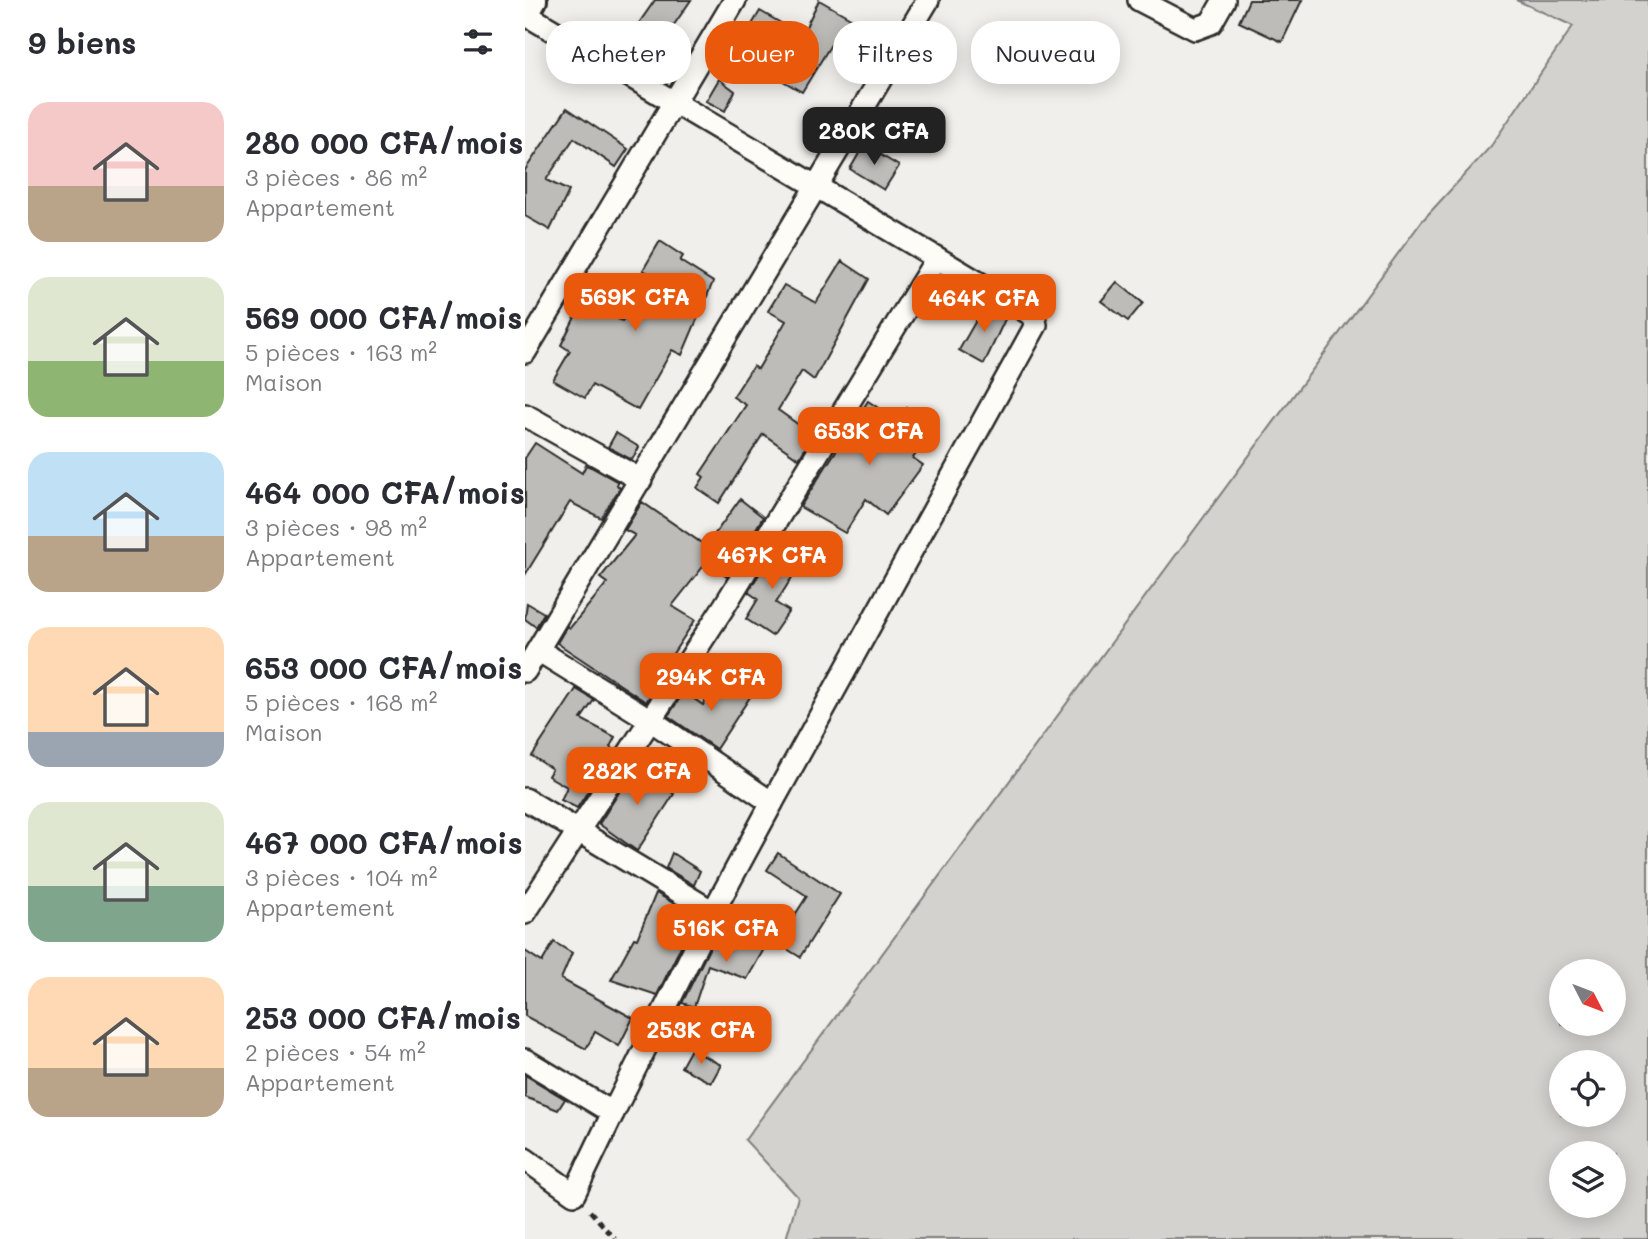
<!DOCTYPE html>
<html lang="fr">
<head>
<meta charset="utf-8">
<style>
  :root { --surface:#fff; --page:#f2f2f3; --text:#2b2b33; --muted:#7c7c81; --accent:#ea580c }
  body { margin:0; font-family:Mali,sans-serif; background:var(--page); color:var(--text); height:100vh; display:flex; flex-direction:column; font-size:26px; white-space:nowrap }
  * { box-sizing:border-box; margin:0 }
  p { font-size:23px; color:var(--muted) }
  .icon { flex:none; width:38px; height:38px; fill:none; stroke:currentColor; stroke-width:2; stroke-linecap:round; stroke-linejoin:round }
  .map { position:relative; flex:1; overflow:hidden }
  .side { display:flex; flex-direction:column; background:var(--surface); width:525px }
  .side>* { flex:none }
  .hud { position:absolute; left:21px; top:21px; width:665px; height:63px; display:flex; gap:14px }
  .needle { width:46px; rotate:132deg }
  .buttons { position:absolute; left:1024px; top:959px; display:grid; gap:14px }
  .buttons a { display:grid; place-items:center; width:77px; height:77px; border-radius:50%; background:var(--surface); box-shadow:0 4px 18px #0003; font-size:35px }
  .price { position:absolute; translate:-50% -60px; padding:0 16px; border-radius:14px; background:var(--accent); color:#fff; font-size:23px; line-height:46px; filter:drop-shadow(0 2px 4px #0008) }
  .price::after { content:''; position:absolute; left:50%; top:42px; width:21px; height:16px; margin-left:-10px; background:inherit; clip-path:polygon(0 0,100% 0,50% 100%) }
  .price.current { background:#222; color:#fff }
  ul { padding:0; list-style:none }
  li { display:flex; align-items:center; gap:21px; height:175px; padding:0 28px }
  li span { display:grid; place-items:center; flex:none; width:196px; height:140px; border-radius:21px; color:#555 }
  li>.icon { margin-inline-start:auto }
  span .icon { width:84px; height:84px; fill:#fffc; stroke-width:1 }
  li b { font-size:30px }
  h2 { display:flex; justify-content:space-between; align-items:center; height:84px; padding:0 28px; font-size:30px }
  .tag { padding:0 24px; border-radius:28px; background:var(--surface); box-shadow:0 4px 18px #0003; font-size:24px; line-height:63px }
  .tag.current { background:var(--accent); color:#fff }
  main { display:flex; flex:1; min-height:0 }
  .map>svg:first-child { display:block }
</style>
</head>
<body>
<main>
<section class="side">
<h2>9 biens<svg class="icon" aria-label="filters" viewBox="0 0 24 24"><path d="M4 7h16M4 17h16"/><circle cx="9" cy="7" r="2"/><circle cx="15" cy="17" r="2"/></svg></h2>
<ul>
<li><span style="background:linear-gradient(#f6c9c9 60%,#b9a48a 0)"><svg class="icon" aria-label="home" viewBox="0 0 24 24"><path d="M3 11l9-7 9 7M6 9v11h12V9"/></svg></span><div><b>280 000 CFA/mois</b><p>3 pièces · 86 m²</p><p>Appartement</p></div></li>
<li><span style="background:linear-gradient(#dfe7d0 60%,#8fb573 0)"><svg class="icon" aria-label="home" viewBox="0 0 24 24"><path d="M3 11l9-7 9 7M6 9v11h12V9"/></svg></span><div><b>569 000 CFA/mois</b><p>5 pièces · 163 m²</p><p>Maison</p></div></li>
<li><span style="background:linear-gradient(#bfe0f5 60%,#b9a48a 0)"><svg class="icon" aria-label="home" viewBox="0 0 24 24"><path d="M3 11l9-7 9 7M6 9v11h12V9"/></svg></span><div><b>464 000 CFA/mois</b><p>3 pièces · 98 m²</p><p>Appartement</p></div></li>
<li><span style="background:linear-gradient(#ffd9b3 75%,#9aa5b1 0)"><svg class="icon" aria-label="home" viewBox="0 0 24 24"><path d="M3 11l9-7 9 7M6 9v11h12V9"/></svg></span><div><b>653 000 CFA/mois</b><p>5 pièces · 168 m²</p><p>Maison</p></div></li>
<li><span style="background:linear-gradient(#dfe7d0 60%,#7fa58c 0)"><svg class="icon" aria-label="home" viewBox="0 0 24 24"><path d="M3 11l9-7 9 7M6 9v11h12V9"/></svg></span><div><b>467 000 CFA/mois</b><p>3 pièces · 104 m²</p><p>Appartement</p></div></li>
<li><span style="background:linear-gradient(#ffd9b3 65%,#b9a48a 0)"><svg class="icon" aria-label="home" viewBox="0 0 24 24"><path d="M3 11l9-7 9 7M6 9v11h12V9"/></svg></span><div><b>253 000 CFA/mois</b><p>2 pièces · 54 m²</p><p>Appartement</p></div></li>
</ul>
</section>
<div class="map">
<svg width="1123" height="1239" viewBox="0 0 1123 1239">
  <rect width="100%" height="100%" fill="#f0efeb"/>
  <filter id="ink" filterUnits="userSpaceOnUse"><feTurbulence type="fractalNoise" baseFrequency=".0143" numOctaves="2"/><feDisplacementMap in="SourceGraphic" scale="14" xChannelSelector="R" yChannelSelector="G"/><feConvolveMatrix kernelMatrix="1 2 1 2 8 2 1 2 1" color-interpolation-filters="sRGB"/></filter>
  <g filter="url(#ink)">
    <!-- green -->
    <path fill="#d3d2cf" stroke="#7f7e7d" stroke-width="2" fill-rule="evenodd" d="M991,0H1123V1239H261L273,1197L220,1140L897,221L966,146L1048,26ZM1036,971H1088V1024H1036ZM1036,1062H1088V1115H1036ZM1036,1153H1088V1206H1036Z"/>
    <!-- building -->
    <g fill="#bdbcb8" stroke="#2b2b2b" stroke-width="2">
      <polygon points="130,0 166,0 122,64 98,46"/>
      <polygon points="294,0 364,40 354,56 313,33 277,92 210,53 235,11 277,35"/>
      <polygon points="724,0 777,0 757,42 714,22"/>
      <polygon points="194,79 210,91 200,111 181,101"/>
      <polygon points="42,108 103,149 91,167 49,138 21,180 44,191 25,230 0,216 0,170"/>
      <polygon points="339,145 374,166 359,190 325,169"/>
      <polygon points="135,241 158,256 155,261 188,282 157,355 147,350 113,410 67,385 60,398 28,380 45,351 36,345 58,301 97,321 127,275 118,270"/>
      <polygon points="317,261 344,279 289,380 277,371 253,410 288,435 274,459 238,434 194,503 172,488 179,477 175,474 221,405 208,397 228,366 233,369 261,321 243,311 259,285 291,303"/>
      <polygon points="592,282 618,303 603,321 576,301"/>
      <polygon points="461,303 482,315 459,364 434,350"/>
      <polygon points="343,401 373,421 382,408 409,429 388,458 398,465 361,515 341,499 320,533 275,507"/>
      <polygon points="91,433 114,447 107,460 83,447"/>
      <polygon points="10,443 57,473 61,465 66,467 93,482 92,485 95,488 76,518 45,502 0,575 0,458"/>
      <polygon points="215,499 238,517 202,577 181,563 147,606 170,620 134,675 137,677 121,702 32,643 42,626 45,628 82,583 75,578 110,535 100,530 117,502 181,546"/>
      <polygon points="251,547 276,563 251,603 264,611 247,636 221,619 233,599 223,592"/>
      <polygon points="2,603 19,613 11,627 0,619"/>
      <polygon points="195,679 225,697 191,749 143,716 159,692 178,705"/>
      <polygon points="51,689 69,700 56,719 90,737 85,747 90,750 52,808 36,800 42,787 23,776 27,769 7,756"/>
      <polygon points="112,764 145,785 144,790 149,794 112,851 74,824"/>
      <polygon points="147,853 175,871 169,885 141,868"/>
      <polygon points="253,853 315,894 275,957 252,943 282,896 242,870"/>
      <polygon points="131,893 158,909 150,926 163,932 132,995 86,980 109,938 112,939"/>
      <polygon points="211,936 239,949 222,979 183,965 169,1007 157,1003 187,943 204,951"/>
      <polygon points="29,942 47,953 36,979 108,1018 94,1046 70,1032 61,1049 0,1016 0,951 17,962"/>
      <polygon points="166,1049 196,1065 186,1083 156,1067"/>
      <polygon points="0,1075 40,1099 33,1110 0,1097"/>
    </g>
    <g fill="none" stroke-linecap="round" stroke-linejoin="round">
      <!-- minor casing -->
      <g stroke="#2b2b2b" stroke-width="26">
        <g id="minor">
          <polyline points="614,0 670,29 686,23 699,0"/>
          <polyline points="0,14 412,258 200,605 0,913"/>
          <polyline points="0,352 210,0"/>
          <polyline points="0,415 116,480"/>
          <polyline points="0,671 403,0"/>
          <polyline points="0,799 188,912"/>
          <polyline points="247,803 511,325 509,316 412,258"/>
          <polyline points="0,1060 88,1113 188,912 247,803 124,719 13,650"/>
          <polyline points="0,1159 49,1194 88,1113"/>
        </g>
      </g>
      <!-- tertiary casing -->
      <g stroke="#2b2b2b" stroke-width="32">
        <polyline id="tertiary" points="0,14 8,0"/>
      </g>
      <!-- path -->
      <polyline stroke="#2b2b2b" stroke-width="4.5" stroke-dasharray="7 5" stroke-linecap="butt" points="65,1211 90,1239"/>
      <!-- minor -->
      <use href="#minor" stroke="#fdfcf7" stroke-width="21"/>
      <!-- tertiary -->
      <use href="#tertiary" stroke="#fdfcf7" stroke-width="26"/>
    </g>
  </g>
</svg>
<div class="buttons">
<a><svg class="needle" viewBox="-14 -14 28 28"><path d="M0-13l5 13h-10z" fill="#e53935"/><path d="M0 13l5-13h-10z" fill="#7c7c81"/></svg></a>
<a><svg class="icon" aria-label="locate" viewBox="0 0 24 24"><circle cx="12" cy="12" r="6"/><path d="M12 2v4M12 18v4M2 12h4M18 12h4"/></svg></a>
<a><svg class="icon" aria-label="layers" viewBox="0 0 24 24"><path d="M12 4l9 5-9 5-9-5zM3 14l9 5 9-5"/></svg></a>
</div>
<b class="price current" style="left:349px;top:167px">280K CFA</b>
<b class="price" style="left:110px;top:333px">569K CFA</b>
<b class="price" style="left:459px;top:334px">464K CFA</b>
<b class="price" style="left:344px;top:467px">653K CFA</b>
<b class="price" style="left:247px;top:591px">467K CFA</b>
<b class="price" style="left:186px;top:713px">294K CFA</b>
<b class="price" style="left:112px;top:807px">282K CFA</b>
<b class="price" style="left:201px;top:964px">516K CFA</b>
<b class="price" style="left:176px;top:1066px">253K CFA</b>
<div class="hud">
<a class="tag">Acheter</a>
<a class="tag current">Louer</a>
<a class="tag">Filtres</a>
<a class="tag">Nouveau</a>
</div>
</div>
</main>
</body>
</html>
